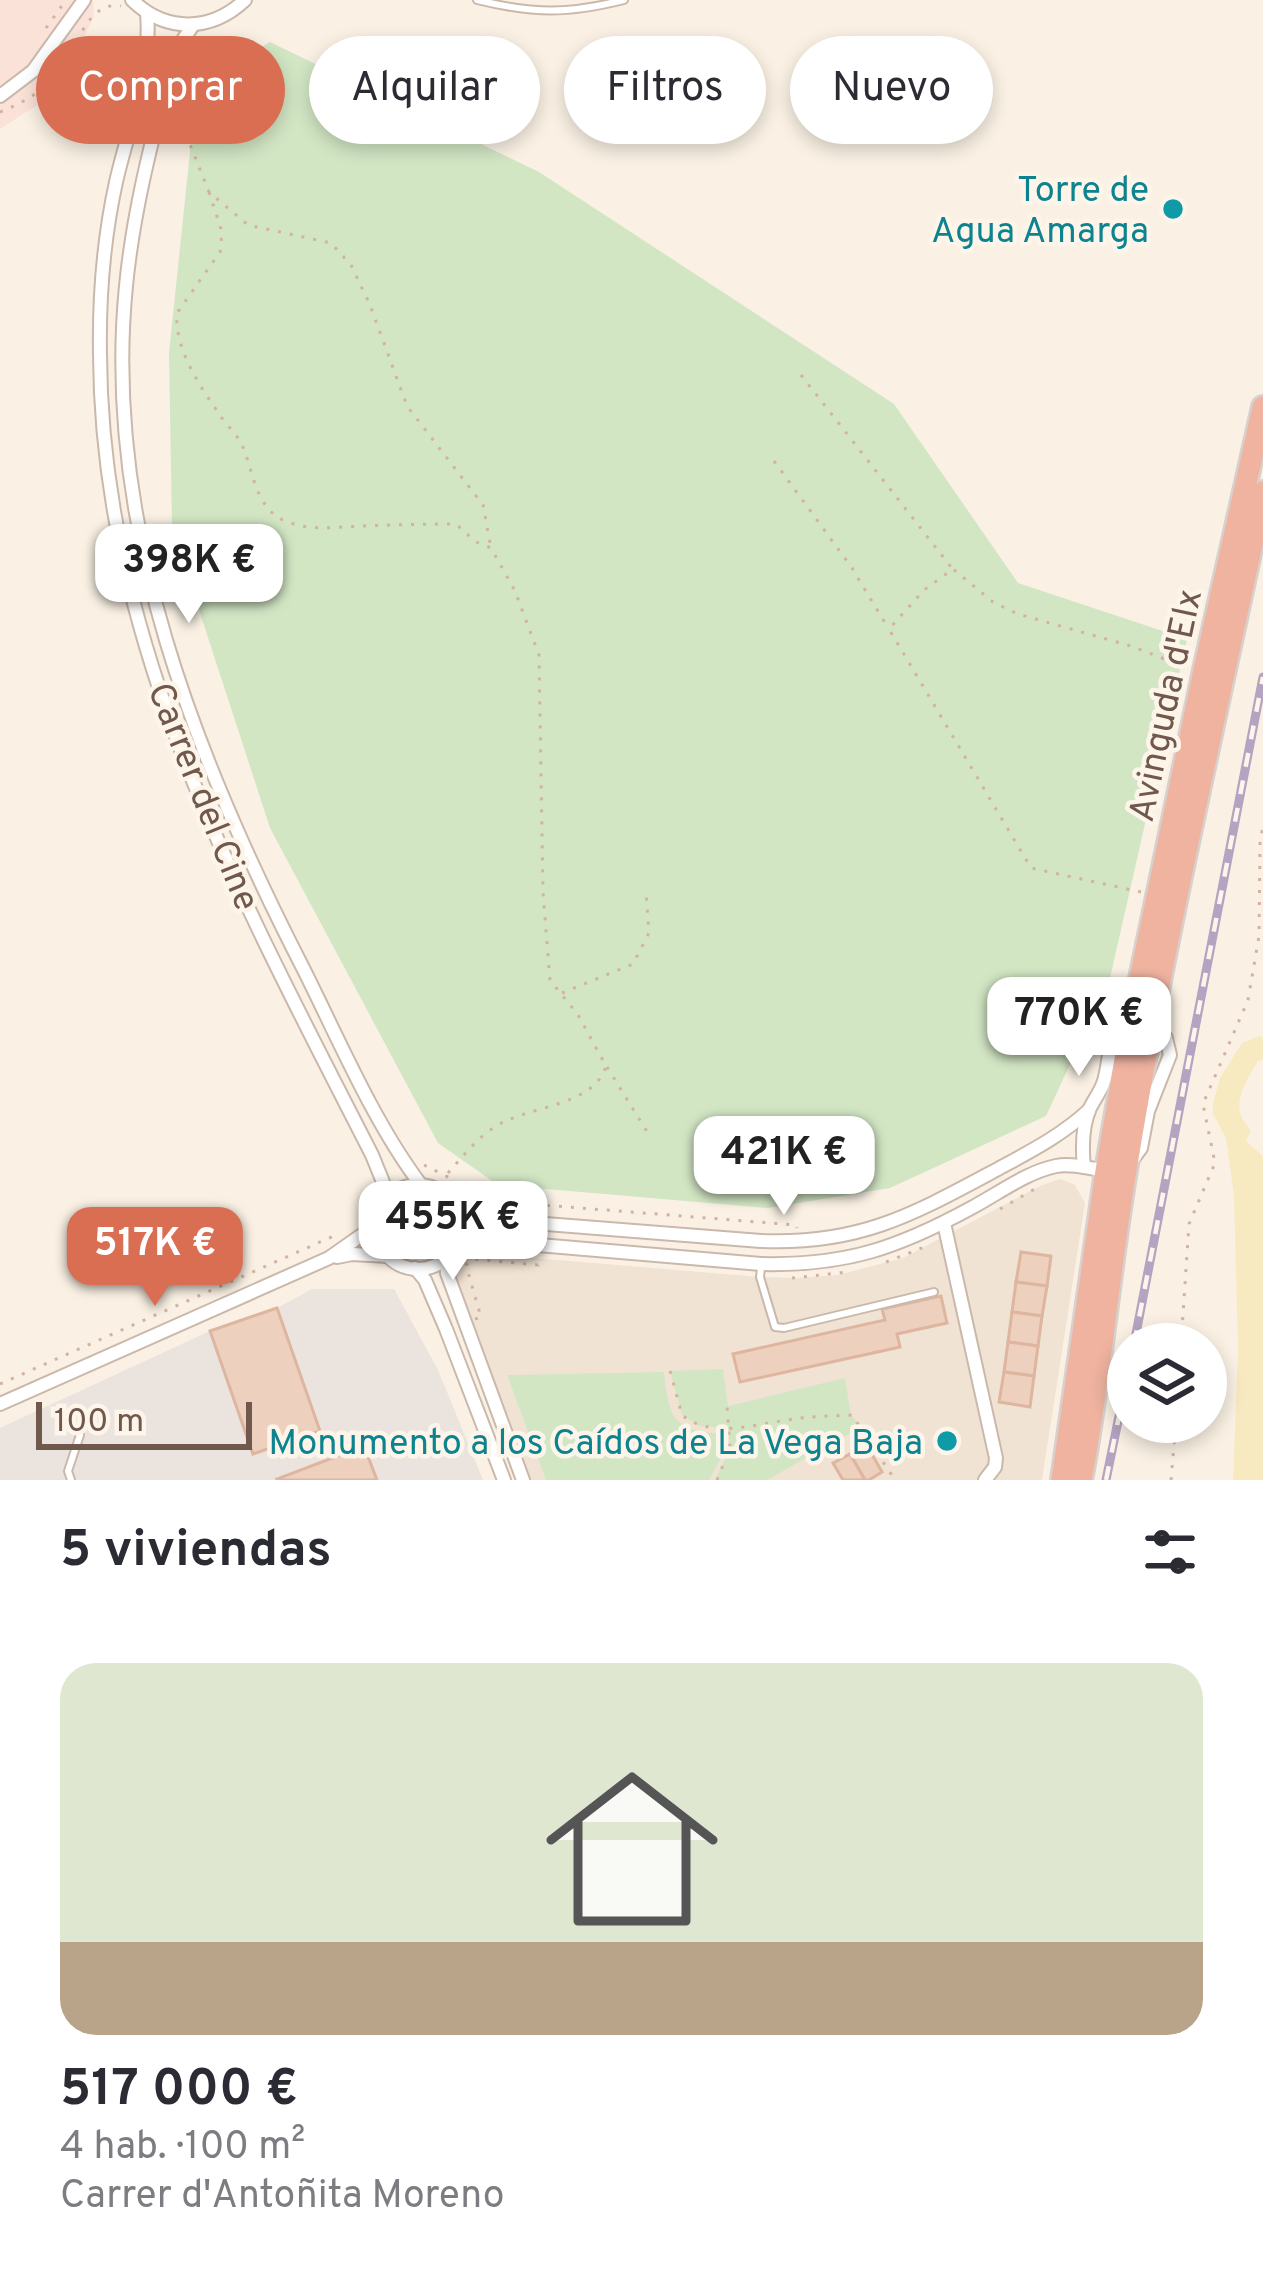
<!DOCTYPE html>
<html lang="es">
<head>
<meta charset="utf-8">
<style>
  :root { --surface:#fff; --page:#f2f2f3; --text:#2b2b33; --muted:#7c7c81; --accent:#da6e53 }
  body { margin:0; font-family:Overpass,sans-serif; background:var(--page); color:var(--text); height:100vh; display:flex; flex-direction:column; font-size:45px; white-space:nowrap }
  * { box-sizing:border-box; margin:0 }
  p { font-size:39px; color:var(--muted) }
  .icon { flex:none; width:66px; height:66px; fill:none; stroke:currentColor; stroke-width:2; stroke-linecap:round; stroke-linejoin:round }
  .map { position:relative; height:1480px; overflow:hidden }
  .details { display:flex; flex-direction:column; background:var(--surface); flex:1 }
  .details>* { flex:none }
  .top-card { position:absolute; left:36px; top:36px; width:1191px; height:108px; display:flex; gap:24px }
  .fabs { position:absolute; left:1107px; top:1323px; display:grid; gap:24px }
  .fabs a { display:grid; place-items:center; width:120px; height:120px; border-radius:50%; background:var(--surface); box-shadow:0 6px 18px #0003; font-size:60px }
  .scale { position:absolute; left:36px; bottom:30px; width:216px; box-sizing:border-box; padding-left:12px; border:6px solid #70584c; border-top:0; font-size:33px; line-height:42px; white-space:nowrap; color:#70584c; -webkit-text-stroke:9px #fdf5ea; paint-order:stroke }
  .price { position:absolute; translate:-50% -102px; padding:0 27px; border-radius:24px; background:#fff; color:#222; font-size:39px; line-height:78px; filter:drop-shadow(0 3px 6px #0008) }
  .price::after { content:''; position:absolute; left:50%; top:72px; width:36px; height:27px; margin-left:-18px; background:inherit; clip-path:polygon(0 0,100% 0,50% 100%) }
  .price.active { background:var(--accent); color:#fff }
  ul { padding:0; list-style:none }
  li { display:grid; align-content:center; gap:24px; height:636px; padding:0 60px }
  li span { display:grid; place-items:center; height:372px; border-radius:36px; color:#555 }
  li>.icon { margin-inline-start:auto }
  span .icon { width:216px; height:216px; fill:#fffc; stroke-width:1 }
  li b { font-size:51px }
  h2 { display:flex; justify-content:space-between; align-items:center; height:144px; padding:0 60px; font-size:51px }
  .tag { padding:0 42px; border-radius:54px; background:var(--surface); box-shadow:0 6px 18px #0003; font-size:42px; line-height:108px }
  .tag.active { background:var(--accent); color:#fff }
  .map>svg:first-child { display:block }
</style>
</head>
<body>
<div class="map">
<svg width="1263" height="1480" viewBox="0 0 1263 1480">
  <rect width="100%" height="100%" fill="#faf1e4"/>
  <!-- residential -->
  <polygon fill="#f1e3d3" points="1060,1179 1075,1185 1085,1203 1042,1480 524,1480 447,1273 474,1253 760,1277 797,1278 838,1275 903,1258 1040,1186"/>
  <!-- commercial -->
  <polygon fill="#fae2d8" points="0,0 93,0 94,16 59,91 0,129"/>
  <!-- industrial -->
  <polygon fill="#eae3de" points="312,1289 394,1289 438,1370 483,1480 0,1480 0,1428 210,1331 277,1308"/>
  <!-- green -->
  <g fill="#d2e6c4">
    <polygon points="270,42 539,172 894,404 1018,583 1187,639 1110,978 1046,1116 890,1188 768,1208 498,1185 438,1143 270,828 172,527 169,353 197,85"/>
    <polygon points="723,1369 728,1406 845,1378 851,1415 861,1427 767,1480 715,1480 730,1448 728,1428 699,1426 682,1415 670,1371"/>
    <path d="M664,1372C669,1420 674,1431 724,1434L723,1454L709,1480H546L507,1375Z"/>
  </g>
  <!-- sand -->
  <path fill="#f7eac1" d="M1259,1036L1263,1038V1060L1258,1061C1250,1074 1236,1096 1240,1112C1241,1119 1247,1124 1251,1131L1246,1141L1263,1156V1480H1233L1238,1349L1234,1196L1226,1138L1213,1114V1103L1220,1078L1242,1043Z"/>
  <!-- building -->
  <g fill="#edd0be" stroke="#deb6a0" stroke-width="3">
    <polygon points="1021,1252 1051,1256 1047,1286 1016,1282"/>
    <polygon points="1016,1282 1047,1286 1042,1316 1012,1312"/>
    <polygon points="941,1296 947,1323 897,1334 900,1347 740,1382 733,1354 885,1320 882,1309"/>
    <polygon points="277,1308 320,1431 253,1454 210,1331"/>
    <polygon points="1012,1312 1042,1316 1038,1346 1008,1342"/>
    <polygon points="1008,1342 1038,1346 1034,1376 1004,1372"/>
    <polygon points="1004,1372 1034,1376 1030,1407 999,1402"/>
    <polygon points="866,1444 882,1472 869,1480 865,1480 850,1454"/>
    <polygon points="364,1446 377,1480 278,1480 277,1479"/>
    <polygon points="850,1454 865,1480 843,1480 833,1463"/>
  </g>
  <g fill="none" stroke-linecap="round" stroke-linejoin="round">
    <!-- lane casing -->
    <g stroke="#cab9ab" stroke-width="10">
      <g id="lane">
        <path d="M477,0C534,14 568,14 624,0"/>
        <polyline points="761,1268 760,1277 775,1327 784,1328 934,1292"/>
        <polyline points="71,1480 68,1471 80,1435"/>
      </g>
    </g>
    <!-- street casing -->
    <g stroke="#cab9ab" stroke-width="16">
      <g id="street">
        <path d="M132,0C166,33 211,32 245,0"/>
        <path d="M147,13C152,71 129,125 116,182C104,237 99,297 100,354C101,644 244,904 372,1155L383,1182L386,1200"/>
        <path d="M193,25L173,55L169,73C151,144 133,213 126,286C102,525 197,762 304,970C339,1040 374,1123 421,1185"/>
        <polyline points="0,96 33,71 84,0"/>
        <polyline points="1130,1163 1141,1148 1148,1111 1170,1055 1166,1038 1154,1023"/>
        <path d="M1084,1167C1082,1148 1082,1126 1090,1108C1095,1098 1101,1091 1104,1081C1111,1056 1106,1036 1130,1019"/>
        <circle cx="418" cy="1227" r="42"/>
        <path d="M457,1209L495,1220L761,1241C859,1245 912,1215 996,1170C1029,1152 1061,1136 1089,1110"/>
        <polyline points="944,1223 996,1458 995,1467 985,1480"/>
        <path d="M457,1243L492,1241L761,1264C846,1266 898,1248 973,1207C999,1193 1027,1172 1056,1166C1075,1162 1093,1171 1111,1170"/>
        <polyline points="337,1257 352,1254 388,1256"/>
        <polyline points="446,1258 447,1273 523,1480"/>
        <polyline points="415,1268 425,1280 446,1329 504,1480"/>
        <polyline points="0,1404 329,1258 366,1232 377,1221"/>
      </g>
    </g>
    <!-- highway casing -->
    <g stroke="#d7d0cd" stroke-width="26">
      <g id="highway">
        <polyline points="1062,1480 1106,1171 1135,1003 1203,675 1263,407"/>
        <path d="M1081,1480C1101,1375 1109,1269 1127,1164C1164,938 1216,715 1263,492"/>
      </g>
    </g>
    <!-- path -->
    <g stroke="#d2b3a1" stroke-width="3" stroke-dasharray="3 9" stroke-linecap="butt">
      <polyline points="46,28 66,0"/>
      <path d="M0,112C20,104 41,93 56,76C76,54 85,0 121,6"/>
      <polyline points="173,114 185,132 209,192 248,225 331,243 351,265 370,305 407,406 483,505 491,548"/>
      <path d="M209,192L222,232L220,252L177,313C174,348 200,387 220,415C226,425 237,434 242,445C254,472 255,511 288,522C311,531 337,527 362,526C393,525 424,524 456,524L476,542L491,548L515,591L539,655L543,893L550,980L578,1015L606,1066C595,1107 524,1106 493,1128C474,1141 461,1159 446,1175"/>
      <polyline points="801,375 951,567"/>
      <polyline points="774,461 852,568 888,628"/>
      <polyline points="1141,892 1031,868 889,629 924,590 953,569 993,602 1018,614 1131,646 1185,667"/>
      <polyline points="562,993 633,964 649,933 646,891"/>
      <polyline points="607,1067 651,1138"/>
      <polyline points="424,1165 454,1180 468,1197"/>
      <polyline points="1000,1209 1038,1187"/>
      <polyline points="542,1212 542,1205 796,1225 797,1228"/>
      <polyline points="362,1215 369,1204 371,1191"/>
      <polyline points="886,1262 927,1246"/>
      <polyline points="792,1278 848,1272"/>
      <polyline points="475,1319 481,1317 466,1265 473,1259 538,1265 538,1258"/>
      <polyline points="1181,1344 1189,1224 1215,1163 1203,1104 1248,1000 1259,936 1260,844 1263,825"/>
      <path d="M670,1371L682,1415C711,1440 760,1423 794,1419C813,1416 832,1416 852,1415L895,1480"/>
      <polyline points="0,1384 336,1235"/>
      <polyline points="717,1480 730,1448 727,1406"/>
      <polyline points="1171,1480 1176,1422"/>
    </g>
    <!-- lane -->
    <use href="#lane" stroke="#fff" stroke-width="6"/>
    <!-- street -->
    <use href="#street" stroke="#fff" stroke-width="12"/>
    <!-- highway -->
    <use href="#highway" stroke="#efb3a0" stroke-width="21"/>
    <!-- rail casing -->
    <g stroke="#b4a4c2" stroke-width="9">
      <g id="rail">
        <polyline points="1134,1344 1263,677"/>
        <polyline points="1106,1480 1128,1372"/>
      </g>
    </g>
    <!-- rail -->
    <use href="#rail" stroke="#fdf5ea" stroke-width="4.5" stroke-dasharray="14" stroke-linecap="butt"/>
  </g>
  <!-- markers -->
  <g fill="#0f9aa8" stroke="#fdf5ea" stroke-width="4.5">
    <circle cx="1173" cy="209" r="12"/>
    <circle cx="947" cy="1441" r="12"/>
  </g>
  <g text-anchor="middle" stroke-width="9" stroke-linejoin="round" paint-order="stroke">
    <!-- culture labels -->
    <g font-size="36" fill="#0d838f" stroke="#fdf5ea" text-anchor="end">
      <text x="1149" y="201">Torre de<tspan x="1149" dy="41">Agua Amarga</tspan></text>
      <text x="923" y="1454">Monumento a los Caídos de La Vega Baja</text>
    </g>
    <!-- street labels -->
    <g font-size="36" fill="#70584c" stroke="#fdf5ea">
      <text transform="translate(1164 705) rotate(-78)" y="13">Avinguda d'Elx</text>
      <text transform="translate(205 796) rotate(68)" y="13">Carrer del Cine</text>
    </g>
  </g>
</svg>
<div class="fabs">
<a><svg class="icon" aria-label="layers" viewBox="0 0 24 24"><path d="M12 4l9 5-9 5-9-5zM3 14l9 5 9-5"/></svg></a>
</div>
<div class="scale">100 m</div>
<b class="price" style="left:189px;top:626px">398K €</b>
<b class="price" style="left:1079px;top:1079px">770K €</b>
<b class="price" style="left:784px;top:1218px">421K €</b>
<b class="price" style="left:453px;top:1283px">455K €</b>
<b class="price active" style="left:155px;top:1309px">517K €</b>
<div class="top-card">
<a class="tag active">Comprar</a>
<a class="tag">Alquilar</a>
<a class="tag">Filtros</a>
<a class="tag">Nuevo</a>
</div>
</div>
<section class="details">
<h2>5 viviendas<svg class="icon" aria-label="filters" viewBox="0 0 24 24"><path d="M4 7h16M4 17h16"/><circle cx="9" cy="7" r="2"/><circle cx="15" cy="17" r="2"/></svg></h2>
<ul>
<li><span style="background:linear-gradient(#dfe7d0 75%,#b9a48a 0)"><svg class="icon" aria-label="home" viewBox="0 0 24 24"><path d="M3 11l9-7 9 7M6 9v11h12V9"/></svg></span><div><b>517 000 €</b><p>4 hab. · 100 m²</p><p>Carrer d'Antoñita Moreno</p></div></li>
</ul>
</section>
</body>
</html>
